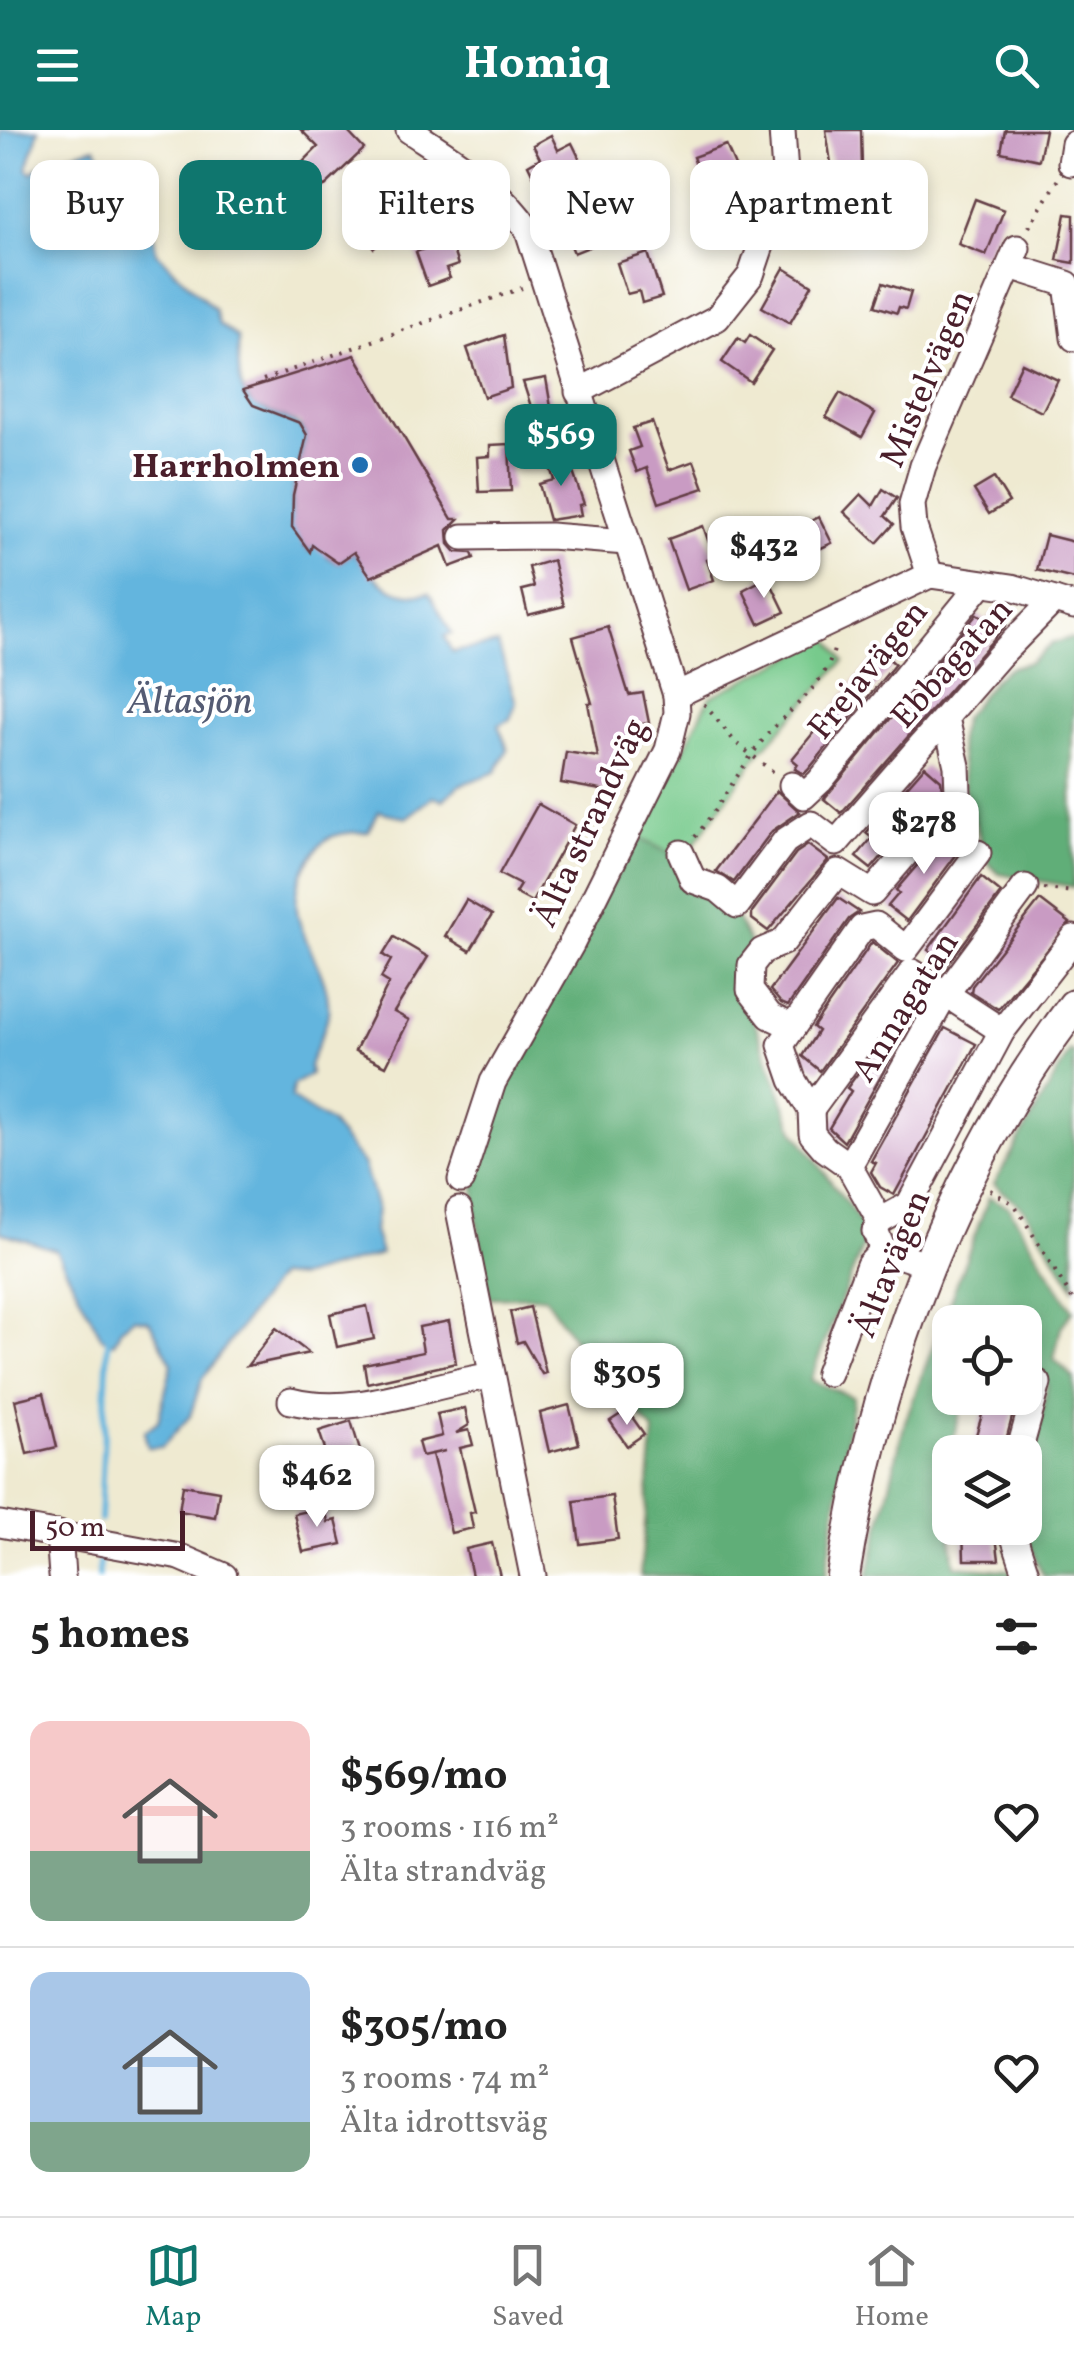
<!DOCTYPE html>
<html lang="en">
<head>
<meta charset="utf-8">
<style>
  :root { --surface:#fff; --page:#f6f6f6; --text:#222; --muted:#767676; --line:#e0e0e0; --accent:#0f766e }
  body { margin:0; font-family:Vollkorn,serif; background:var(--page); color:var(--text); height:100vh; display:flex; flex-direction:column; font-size:38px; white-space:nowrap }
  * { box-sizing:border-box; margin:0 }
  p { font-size:32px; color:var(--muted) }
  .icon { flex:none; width:55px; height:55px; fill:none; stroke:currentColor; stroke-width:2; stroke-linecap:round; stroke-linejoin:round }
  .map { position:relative; height:1446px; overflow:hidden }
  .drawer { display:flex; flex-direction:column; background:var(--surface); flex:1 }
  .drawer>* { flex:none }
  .top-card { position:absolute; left:30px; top:30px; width:1015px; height:90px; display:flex; gap:20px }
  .fabs { position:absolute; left:932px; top:1175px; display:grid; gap:20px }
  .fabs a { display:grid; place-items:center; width:110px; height:110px; border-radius:20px; background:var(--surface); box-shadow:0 5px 15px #0003; font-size:50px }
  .scale { position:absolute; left:30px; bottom:25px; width:155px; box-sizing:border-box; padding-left:10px; border:5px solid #4a1f2b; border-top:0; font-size:28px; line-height:35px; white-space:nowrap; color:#4a1f2b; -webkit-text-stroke:8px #fff; paint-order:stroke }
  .price { position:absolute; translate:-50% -85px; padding:0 22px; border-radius:20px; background:#fff; color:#222; font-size:32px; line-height:65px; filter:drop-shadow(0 2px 5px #0008) }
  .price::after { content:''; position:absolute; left:50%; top:60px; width:30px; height:22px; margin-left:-15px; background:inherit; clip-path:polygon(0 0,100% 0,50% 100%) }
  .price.active { background:var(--accent); color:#fff }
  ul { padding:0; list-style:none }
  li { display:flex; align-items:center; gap:30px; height:250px; padding:0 30px }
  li+li { border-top:2px solid var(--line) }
  li span { display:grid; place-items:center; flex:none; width:280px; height:200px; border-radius:20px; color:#555 }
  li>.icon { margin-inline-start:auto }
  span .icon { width:120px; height:120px; fill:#fffc; stroke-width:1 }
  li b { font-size:42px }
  h2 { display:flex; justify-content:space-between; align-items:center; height:120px; padding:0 30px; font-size:42px }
  .tag { padding:0 35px; border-radius:20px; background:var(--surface); box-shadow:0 5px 15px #0003; font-size:35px; line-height:90px }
  .tag.active { background:var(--accent); color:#fff }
  header { display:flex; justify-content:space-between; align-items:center; height:130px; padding:0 30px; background:var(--accent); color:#fff; font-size:45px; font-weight:700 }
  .dock { display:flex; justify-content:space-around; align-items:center; height:140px; border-top:2px solid var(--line); background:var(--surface); font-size:28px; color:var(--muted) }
  .dock a { display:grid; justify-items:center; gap:5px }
  .dock .active { color:var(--accent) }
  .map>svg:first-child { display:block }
</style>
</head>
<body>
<header><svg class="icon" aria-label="menu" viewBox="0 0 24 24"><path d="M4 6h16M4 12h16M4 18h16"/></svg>Homiq<svg class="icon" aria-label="search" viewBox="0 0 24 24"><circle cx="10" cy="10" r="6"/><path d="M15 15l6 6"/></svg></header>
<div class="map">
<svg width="1074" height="1446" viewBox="0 0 1074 1446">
  <rect width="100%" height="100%" fill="#fff"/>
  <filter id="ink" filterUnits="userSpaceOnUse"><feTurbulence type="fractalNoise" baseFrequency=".01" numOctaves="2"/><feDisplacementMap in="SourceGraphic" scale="20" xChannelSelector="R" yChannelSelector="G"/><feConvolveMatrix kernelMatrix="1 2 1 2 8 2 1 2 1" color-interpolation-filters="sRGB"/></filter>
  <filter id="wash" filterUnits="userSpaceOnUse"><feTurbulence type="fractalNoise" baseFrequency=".0048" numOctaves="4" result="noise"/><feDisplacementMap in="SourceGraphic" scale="40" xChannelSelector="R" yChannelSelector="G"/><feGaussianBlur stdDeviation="2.25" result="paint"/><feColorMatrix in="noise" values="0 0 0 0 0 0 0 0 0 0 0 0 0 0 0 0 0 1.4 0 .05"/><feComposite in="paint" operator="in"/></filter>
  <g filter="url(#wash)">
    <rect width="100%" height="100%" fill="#efead1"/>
    <!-- green -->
    <polygon fill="#77ca8c" stroke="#60745c" stroke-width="2.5" points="829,508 844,531 760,622 683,730 639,708 710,567"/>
    <!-- forest -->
    <g fill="#61ae78" stroke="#566652" stroke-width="2.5">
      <path d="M1070,508L1074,510V583C1069,593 1074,732 1074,757L999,744L989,734L965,664L958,608L963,588L995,548L1008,538L1030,532L1053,513Z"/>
      <path d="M639,708L683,730L732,779L754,821L745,866L794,1000L868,1103L810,1250L853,1267L826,1446H640L654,1301L585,1226L544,1166L489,1168C482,1122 469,1069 478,1022C500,908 580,806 639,708Z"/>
      <polygon points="1070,921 1074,923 1074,1157 1024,1079 994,1054"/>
      <polygon points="989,1067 1009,1077 1073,1181 1061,1197 1054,1229 1074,1248 1074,1446 1043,1446 1023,1398 1047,1255 1025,1214 1025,1192 950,1192 950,1268 964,1268 950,1322 950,1398 955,1436 1018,1441 1019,1446 868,1446 905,1291"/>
    </g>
    <!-- water -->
    <path fill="#63b5de" stroke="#566a84" stroke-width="2.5" d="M0,0H39L27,38L31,43L47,31L95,17L118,52L151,89L156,122L215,180L219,194L238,208C239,223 237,244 242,258C252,287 292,281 307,305C296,351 279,380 309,421L314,411L326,416L327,426L338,433L354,422C373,449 395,470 429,463L452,504L444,506L452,522L498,514L516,573L510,589L498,595L508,619L496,642L460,655L443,670L433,667L406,688L379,681L368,702C335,702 322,705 306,735C274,796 333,828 328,884C326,900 314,920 309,936L310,944L293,955L291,968L330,993L364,1035L377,1079L374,1101L381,1124L299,1148L278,1146L202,1249L190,1286L162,1317H148L144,1302L158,1291L172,1234L149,1191L134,1188L121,1198L114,1213L102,1208L56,1120L0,1102Z"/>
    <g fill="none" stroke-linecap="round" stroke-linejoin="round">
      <!-- stream -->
      <g stroke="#63b5de" stroke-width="6">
        <polyline points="100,1390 108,1211"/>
        <polyline points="99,1446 99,1433"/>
      </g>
    </g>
    <g id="blocks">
      <!-- building -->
      <g fill="#c99bc3">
        <polygon points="301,0 346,0 364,19 322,59 299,36 318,17"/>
        <polygon points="826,0 861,0 862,38 832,40"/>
        <polygon points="1005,0 1045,0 1039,30 1001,22"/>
        <polygon points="551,5 558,20 572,13 587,44 543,66 528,35 540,28 533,15"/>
        <polygon points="726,15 738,43 699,44 693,27"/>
        <polygon points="385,41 418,83 374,118 358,98 375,84 358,62"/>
        <polygon points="975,69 1004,80 986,125 958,114"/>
        <polygon points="809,70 839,76 835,98 804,92"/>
        <polygon points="605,73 619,105 574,123 561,91"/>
        <polygon points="456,74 467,93 445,107 433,88"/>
        <polygon points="1066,84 1074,85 1074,133 1057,130"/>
        <polygon points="449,109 458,135 446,139 450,148 428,156 416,122"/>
        <polygon points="648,123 662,167 642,173 639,161 627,164 617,133"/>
        <polygon points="784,138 812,155 790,193 762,177"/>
        <polygon points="883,153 911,162 906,179 899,177 897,183 875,176"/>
        <polygon points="504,205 511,258 484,267 467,218"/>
        <polygon points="750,205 772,220 751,252 722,232 738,208 745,213"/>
        <polygon points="355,225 452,389 459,389 448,400 449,414 456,422 472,423 474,428 450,437 442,416 371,447 354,422 338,433 312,415 310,422 292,397 293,365 307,305 300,293 253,275 243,260"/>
        <polygon points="1022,233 1058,250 1042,282 1007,265"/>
        <polygon points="546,248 553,289 536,292 523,252"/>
        <polygon points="840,263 875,283 862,307 826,287"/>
        <polygon points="652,292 669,340 694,331 704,358 659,373 647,338 637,342 629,321 640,317 633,298"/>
        <polygon points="509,314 511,361 479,362 477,327 490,326 490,315"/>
        <polygon points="565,319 584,374 579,375 581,385 549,390 539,354 554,350 546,325"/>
        <polygon points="994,348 1009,372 989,384 974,360"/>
        <polygon points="883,359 897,368 885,386 894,394 877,413 844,382 861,364 873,376"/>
        <polygon points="819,387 832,413 817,420 812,410 802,416 794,399"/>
        <polygon points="703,396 714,427 707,430 714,450 686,460 668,409"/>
        <polygon points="1046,405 1074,412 1074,449 1037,440"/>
        <polygon points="553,430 564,476 528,485 522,460 534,457 529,437"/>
        <polygon points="768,447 785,482 759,494 743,460"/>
        <polygon points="977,484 986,491 991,484 1006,495 841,683 824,669"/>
        <polygon points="608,497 629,565 643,563 649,593 642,594 638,621 625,619 618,663 561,653 566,622 598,627 588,573 592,573 573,507"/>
        <polygon points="880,521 895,534 808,640 804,644 795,639 798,634 792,629"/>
        <polygon points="925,636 941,650 942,657 871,739 856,727 872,708 866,703"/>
        <polygon points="777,661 800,682 772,701 734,752 716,741"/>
        <polygon points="538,674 575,695 532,772 515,763 520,755 499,744"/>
        <polygon points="945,703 962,717 907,791 888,776 899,763 896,760"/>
        <polygon points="808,715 828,730 768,801 752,789 752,782 796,723"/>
        <polygon points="981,747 1001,763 947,835 928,820"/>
        <polygon points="838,768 859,782 849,789 788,876 781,873 770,860"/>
        <polygon points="466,770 492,785 470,821 445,806"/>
        <polygon points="1040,770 1070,793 998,879 971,862 972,856"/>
        <polygon points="394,807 428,827 394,882 409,890 386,936 355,921 389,853 381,848 391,830 383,825"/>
        <polygon points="872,812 898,833 820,941 802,926 818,901 813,897"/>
        <polygon points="916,864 924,869 844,1012 829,998 851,961 847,958"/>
        <polygon points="945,898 976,914 894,1065 880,1057 871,1042 876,1033 871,1031"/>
        <polygon points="367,1176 374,1209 337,1217 330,1184"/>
        <polygon points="530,1177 546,1243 542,1244 523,1211 517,1213 510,1182"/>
        <polygon points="449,1191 456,1233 367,1253 364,1234 423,1222 419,1197"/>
        <polygon points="276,1198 309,1223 247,1236"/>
        <polygon points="44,1263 57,1317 27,1324 15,1270"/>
        <polygon points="987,1268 1017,1268 1003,1322 971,1322"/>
        <polygon points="569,1275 579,1314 549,1322 540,1283"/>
        <polygon points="465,1278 469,1295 456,1303 469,1300 473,1315 460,1318 475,1382 470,1383 473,1398 451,1403 432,1324 445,1321 422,1326 418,1312 442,1306 437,1284"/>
        <polygon points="627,1280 644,1304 627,1316 610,1291"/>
        <polygon points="351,1291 361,1324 330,1334 319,1301"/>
        <polygon points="183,1355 219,1361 215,1387 179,1381"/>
        <polygon points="612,1366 618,1409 580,1414 574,1371"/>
        <polygon points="325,1377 328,1392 336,1390 342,1414 303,1422 294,1384"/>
        <polygon points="963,1398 995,1398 999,1430 964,1430"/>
        <polygon points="492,1413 500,1446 472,1446 466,1419"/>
      </g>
    </g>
  </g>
  <g filter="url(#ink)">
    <use href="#blocks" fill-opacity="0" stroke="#633d44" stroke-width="2.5"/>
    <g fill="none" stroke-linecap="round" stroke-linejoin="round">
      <!-- minor casing -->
      <g stroke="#633d44" stroke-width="29">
        <g id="minor">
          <path d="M409,0C454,30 497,55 528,100L676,565L677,583L668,620L572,813L493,952L461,1050"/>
          <polyline points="1071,33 1074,14"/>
          <polyline points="1010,136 1067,154 1074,208"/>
          <polyline points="578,262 717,188 751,145 785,44 782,0"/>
          <polyline points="463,407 550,406 626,412"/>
          <polyline points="930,445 914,397 912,374 923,336 1017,118"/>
          <polyline points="676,565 930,445 1012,457 1074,476"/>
          <polyline points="792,655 804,666 820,651 981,454"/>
          <polyline points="681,723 693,750 718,759 737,775 785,711 811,694 836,713 999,526 1054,470"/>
          <polyline points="793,897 862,798 876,795 906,819 978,723"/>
          <polyline points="811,980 912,842 1002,901"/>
          <polyline points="849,1036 945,865 1025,757"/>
          <polyline points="459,1080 533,1446"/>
          <polyline points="880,1091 849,1036 825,1019 812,1004 811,980 793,950 781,915 793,897 770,886 750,860 751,835 762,821 783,812 838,742 872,763 958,663 957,636 946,588"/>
          <polyline points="929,1135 883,1120 875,1101 880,1091 909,1075 1002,901 1074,808"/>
          <polyline points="828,1243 869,1135 883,1120"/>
          <path d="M291,1271C358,1288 423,1255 490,1246"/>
          <polyline points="1019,1322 1038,1253"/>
          <polyline points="0,1394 180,1427 224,1446"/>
          <polyline points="1011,1398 1027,1446"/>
          <polyline points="59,1404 62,1446"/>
        </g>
      </g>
      <!-- major casing -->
      <g stroke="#633d44" stroke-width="36">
        <path id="major" d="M843,1446C876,1242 949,1042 1074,876"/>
      </g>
      <!-- path -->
      <g stroke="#633d44" stroke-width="4" stroke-dasharray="2.5 8" stroke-linecap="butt">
        <polyline points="1029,97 1058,49"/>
        <polyline points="263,250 522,158"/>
        <polyline points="704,574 736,613 776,644"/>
        <path d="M695,707C720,676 738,642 762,611C785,581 829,555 835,514"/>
        <polyline points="1044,759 1074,762"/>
        <polyline points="990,1060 1015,1075 1074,1172"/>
      </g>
      <!-- minor -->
      <use href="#minor" stroke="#fff" stroke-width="25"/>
      <!-- major -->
      <use href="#major" stroke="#fff" stroke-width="32"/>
    </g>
  </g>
  <!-- markers -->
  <circle fill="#1f6fb2" stroke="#fff" stroke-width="4" cx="360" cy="335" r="10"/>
  <g text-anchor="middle" stroke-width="8" stroke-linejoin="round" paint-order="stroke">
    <!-- street labels -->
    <g font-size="35" fill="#4a1f2b" stroke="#fff">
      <text transform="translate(926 248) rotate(-67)" y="12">Mistelvägen</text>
      <text transform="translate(951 532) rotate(-48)" y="12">Ebbagatan</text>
      <text transform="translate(867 539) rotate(-51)" y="12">Frejavägen</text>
      <text transform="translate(589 692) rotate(-65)" y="12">Älta strandväg</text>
      <text transform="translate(904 876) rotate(-58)" y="12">Annagatan</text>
      <text transform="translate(890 1133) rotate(-68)" y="12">Ältavägen</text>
    </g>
    <!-- poi labels -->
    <g font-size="35" font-weight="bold" fill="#4a1f2b" stroke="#fff" text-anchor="end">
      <text x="340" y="347">Harrholmen</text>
    </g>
    <!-- water labels -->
    <g font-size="38" font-style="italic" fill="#545b73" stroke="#fff">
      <text x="190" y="583">Ältasjön</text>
    </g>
  </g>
</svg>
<div class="fabs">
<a><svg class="icon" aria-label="locate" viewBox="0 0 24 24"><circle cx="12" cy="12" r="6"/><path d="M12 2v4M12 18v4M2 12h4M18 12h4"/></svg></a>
<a><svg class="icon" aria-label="layers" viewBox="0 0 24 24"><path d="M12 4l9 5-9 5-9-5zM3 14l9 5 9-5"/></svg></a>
</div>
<div class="scale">50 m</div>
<b class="price active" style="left:561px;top:359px">$569</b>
<b class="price" style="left:764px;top:471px">$432</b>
<b class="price" style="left:924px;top:747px">$278</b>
<b class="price" style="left:627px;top:1298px">$305</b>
<b class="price" style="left:317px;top:1400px">$462</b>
<div class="top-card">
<a class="tag">Buy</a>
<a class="tag active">Rent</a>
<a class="tag">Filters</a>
<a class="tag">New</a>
<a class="tag">Apartment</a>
</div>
</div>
<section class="drawer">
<h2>5 homes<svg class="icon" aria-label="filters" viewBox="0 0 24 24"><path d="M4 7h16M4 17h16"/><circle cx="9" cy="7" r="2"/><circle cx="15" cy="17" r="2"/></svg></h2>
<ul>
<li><span style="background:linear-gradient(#f6c9c9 65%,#7fa58c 0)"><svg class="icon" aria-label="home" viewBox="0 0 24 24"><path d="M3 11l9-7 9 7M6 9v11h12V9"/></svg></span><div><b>$569/mo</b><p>3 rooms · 116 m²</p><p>Älta strandväg</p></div><svg class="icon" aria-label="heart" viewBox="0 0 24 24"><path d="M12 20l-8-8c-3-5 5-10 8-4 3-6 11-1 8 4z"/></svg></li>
<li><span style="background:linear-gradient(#a9c7e8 75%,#7fa58c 0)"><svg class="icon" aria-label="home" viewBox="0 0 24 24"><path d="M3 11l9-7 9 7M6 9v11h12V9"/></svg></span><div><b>$305/mo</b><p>3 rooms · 74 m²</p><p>Älta idrottsväg</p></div><svg class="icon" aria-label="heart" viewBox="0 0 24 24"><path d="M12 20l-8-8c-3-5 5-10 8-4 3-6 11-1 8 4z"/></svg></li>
</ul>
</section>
<nav class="dock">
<a class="active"><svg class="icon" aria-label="map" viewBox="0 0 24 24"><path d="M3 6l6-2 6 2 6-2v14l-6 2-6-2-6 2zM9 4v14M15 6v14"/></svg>Map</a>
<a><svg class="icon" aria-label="saved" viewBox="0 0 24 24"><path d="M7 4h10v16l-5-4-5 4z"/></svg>Saved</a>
<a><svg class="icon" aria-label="home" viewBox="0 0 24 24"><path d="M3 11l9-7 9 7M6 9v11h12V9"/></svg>Home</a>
</nav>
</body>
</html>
